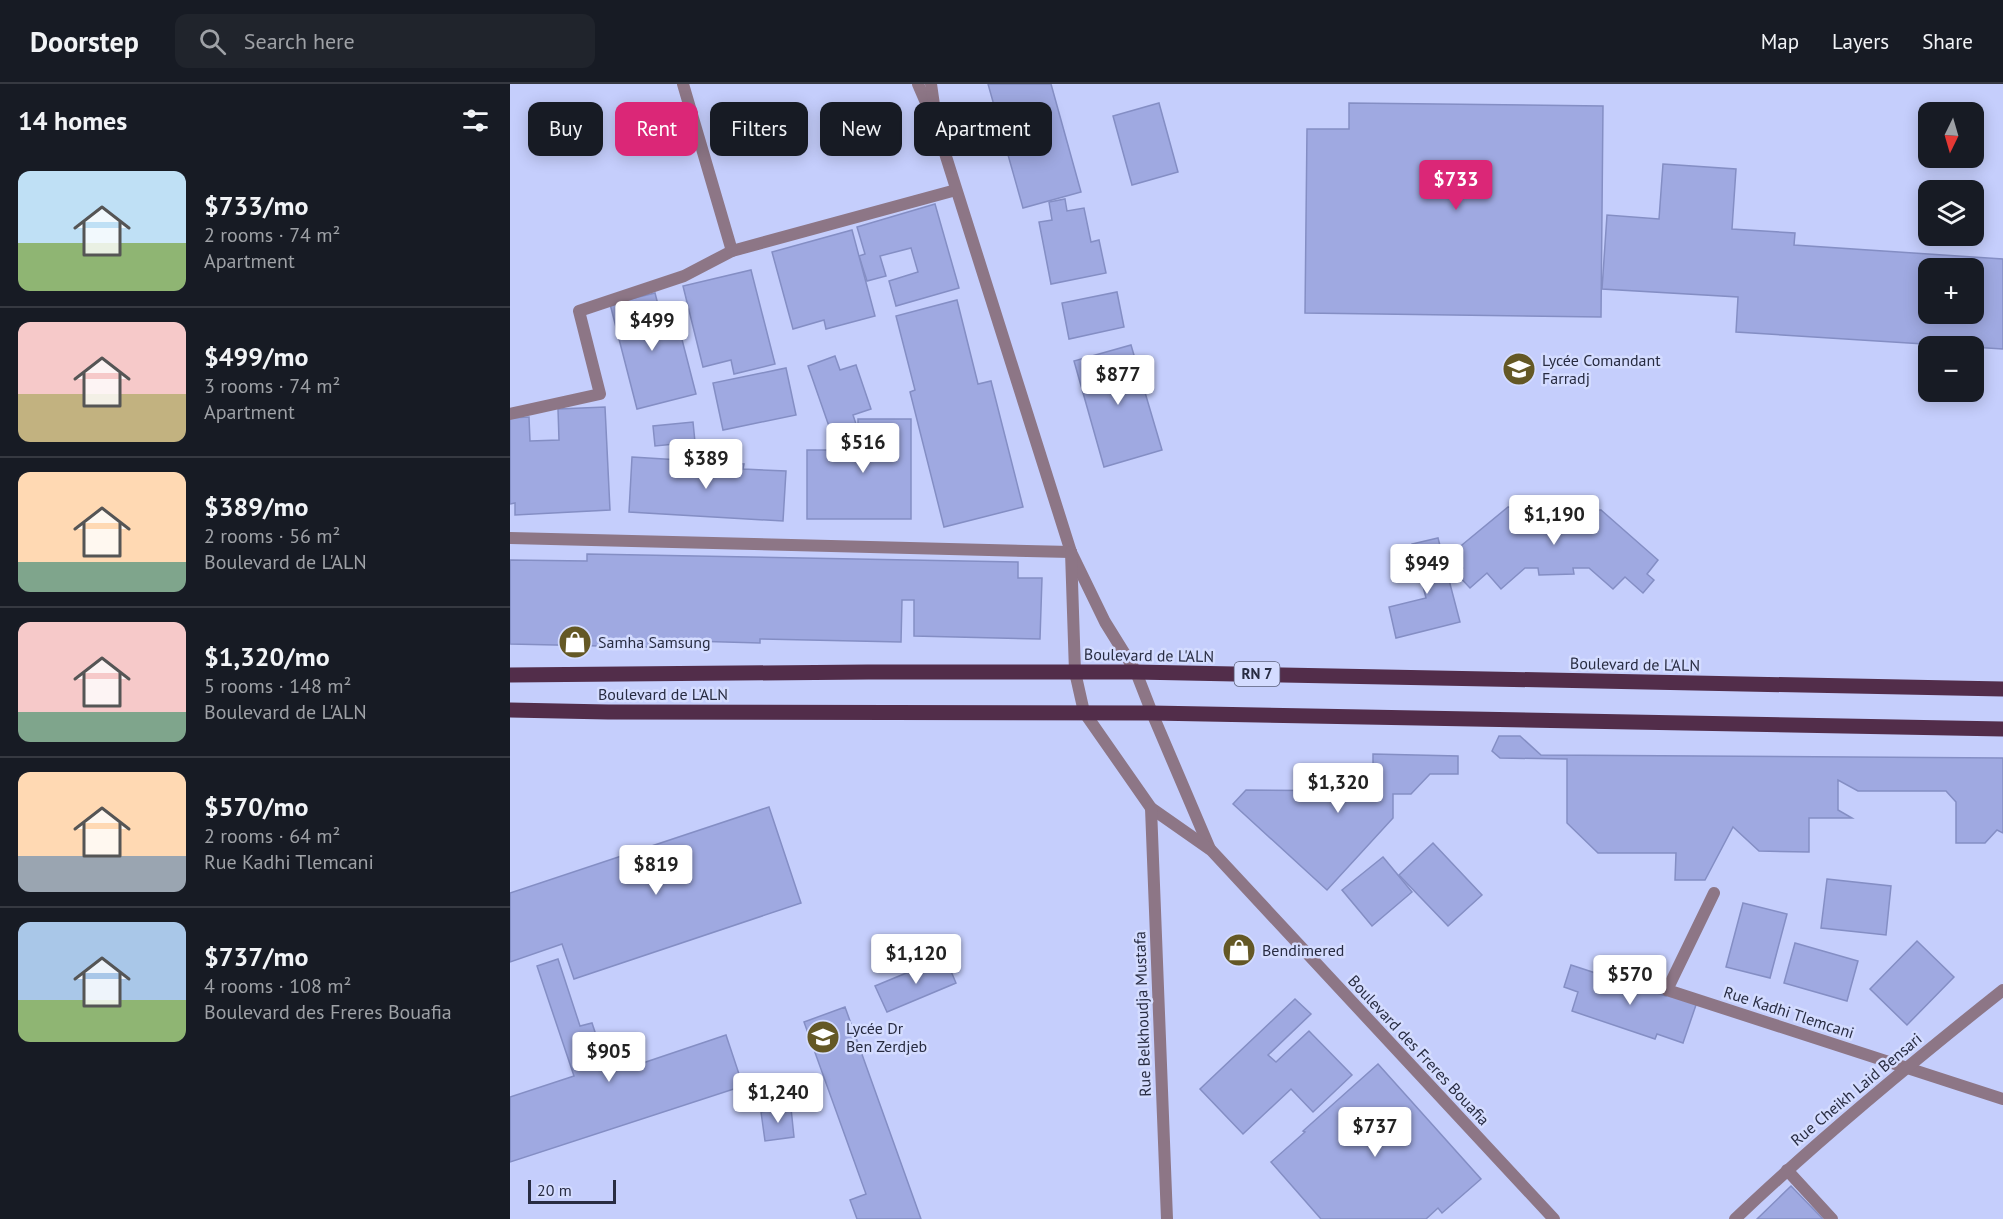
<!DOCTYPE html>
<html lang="en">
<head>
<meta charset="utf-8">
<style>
  :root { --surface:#171b24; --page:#20242c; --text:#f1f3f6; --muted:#9ea1a6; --line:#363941; --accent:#db2777 }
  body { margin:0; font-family:"PT Sans",sans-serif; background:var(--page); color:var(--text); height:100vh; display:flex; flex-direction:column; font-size:22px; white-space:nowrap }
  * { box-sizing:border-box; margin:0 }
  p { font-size:20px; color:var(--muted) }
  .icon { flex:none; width:33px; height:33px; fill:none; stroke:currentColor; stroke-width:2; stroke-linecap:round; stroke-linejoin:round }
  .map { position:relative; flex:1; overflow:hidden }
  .drawer { display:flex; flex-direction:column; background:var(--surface); width:510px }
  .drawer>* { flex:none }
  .hud { position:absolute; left:18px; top:18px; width:570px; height:54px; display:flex; gap:12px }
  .needle { width:39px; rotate:185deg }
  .buttons { position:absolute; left:1408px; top:18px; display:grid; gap:12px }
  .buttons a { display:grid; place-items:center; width:66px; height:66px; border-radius:12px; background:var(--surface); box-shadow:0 3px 15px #0003; font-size:30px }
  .scale { position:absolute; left:18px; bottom:15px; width:88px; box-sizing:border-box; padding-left:6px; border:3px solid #282c42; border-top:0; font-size:16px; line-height:21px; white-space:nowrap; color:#282c42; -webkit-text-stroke:4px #d4dcff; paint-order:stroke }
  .price { position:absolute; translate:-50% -51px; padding:0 14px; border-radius:6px; background:#fff; color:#222; font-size:20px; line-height:39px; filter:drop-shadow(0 2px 3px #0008) }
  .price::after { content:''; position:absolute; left:50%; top:36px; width:18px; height:14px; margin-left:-9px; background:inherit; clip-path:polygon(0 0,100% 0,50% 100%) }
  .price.on { background:var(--accent); color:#fff }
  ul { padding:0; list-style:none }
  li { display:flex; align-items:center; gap:18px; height:150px; padding:0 18px }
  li+li { border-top:2px solid var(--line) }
  li span { display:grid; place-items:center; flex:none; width:168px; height:120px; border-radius:12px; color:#555 }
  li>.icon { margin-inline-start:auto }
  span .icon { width:72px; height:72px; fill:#fffc; stroke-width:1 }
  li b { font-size:26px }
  h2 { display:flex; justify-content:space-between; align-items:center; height:72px; padding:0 18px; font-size:26px }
  .chip { padding:0 21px; border-radius:12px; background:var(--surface); box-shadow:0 3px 15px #0003; font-size:21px; line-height:54px }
  .chip.on { background:var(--accent); color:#fff }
  header { display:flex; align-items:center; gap:36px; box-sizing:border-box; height:84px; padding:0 30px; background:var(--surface); border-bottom:2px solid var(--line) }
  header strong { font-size:28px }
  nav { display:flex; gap:33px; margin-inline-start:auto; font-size:21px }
  .search { width:420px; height:54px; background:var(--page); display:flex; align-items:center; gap:15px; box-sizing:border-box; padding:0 21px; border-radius:12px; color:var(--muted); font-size:22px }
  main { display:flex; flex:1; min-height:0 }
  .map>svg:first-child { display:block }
</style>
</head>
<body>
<header>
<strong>Doorstep</strong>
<div class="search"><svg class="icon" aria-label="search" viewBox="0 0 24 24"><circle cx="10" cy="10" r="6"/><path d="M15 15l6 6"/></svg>Search here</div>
<nav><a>Map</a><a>Layers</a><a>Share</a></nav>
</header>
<main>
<section class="drawer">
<h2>14 homes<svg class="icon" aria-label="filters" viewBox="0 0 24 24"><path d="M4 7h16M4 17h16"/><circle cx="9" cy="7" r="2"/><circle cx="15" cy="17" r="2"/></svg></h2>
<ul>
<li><span style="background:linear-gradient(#bfe0f5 60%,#8fb573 0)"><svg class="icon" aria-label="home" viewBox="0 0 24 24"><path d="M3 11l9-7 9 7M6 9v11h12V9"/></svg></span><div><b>$733/mo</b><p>2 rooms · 74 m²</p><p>Apartment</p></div></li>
<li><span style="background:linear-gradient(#f6c9c9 60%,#c2b280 0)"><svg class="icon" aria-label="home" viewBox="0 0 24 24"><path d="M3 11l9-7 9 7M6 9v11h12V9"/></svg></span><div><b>$499/mo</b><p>3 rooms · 74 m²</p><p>Apartment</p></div></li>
<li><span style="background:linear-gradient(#ffd9b3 75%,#7fa58c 0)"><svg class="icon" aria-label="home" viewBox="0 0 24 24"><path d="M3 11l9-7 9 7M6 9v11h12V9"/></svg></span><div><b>$389/mo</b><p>2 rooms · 56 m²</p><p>Boulevard de L'ALN</p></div></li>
<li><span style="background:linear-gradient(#f6c9c9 75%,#7fa58c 0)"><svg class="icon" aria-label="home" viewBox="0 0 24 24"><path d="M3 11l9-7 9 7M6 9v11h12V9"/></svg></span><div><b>$1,320/mo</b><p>5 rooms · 148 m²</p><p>Boulevard de L'ALN</p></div></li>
<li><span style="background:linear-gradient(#ffd9b3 70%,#9aa5b1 0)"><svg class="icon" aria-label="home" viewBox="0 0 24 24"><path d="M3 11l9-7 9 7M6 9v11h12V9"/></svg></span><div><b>$570/mo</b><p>2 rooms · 64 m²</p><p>Rue Kadhi Tlemcani</p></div></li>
<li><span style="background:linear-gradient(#a9c7e8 65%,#8fb573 0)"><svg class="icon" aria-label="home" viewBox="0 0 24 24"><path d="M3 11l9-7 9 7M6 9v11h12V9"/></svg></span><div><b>$737/mo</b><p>4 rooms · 108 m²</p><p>Boulevard des Freres Bouafia</p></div></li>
</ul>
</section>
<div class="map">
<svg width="1493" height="1135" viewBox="0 0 1493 1135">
  <rect width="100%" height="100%" fill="#c5cefc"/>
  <!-- building -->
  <g fill="#9fa9e1" stroke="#848ec4" stroke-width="1.5" fill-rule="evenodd">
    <polygon points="478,0 541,0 571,108 513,124"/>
    <polygon points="649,19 668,88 622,101 603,32"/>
    <polygon points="839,19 1093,22 1091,233 795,229 797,45 839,45"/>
    <path d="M1153,80L1226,85L1222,145L1285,149L1284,161L1493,175V265L1226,248L1228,213L1092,205L1097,131L1149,135ZM1419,184H1464V230H1419Z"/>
    <polygon points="555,115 557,127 574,124 581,158 589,156 596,189 541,200 529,138 542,136 539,118"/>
    <polygon points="425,120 449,204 386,222 379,197 408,188 401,164 370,172 376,192 357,197 349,172 355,170 347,143"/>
    <polygon points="342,146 365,232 316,245 314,236 283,245 262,168"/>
    <polygon points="241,186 265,280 224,290 221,276 193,283 173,202"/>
    <polygon points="607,208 614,243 559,255 552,219"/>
    <polygon points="145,209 153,240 167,236 186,310 127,325 100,220"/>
    <polygon points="447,216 468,300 481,297 513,423 434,443 400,308 405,306 386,232"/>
    <polygon points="621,261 652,366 594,383 564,277"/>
    <polygon points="325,272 330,286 346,281 361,325 343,331 346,340 321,348 298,282"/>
    <polygon points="276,284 286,331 213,346 203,299"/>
    <polygon points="95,323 100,426 5,431 5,419 0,420 0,334 19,333 20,357 49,356 48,325"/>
    <polygon points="348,335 401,335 401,435 297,435 297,366 320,366 320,356 348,356"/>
    <polygon points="183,338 185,358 145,362 143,342"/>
    <polygon points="122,373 234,380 233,385 276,387 273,437 119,428"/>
    <polygon points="1026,414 1066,415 1066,426 1091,426 1148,476 1137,490 1144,496 1133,509 1115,493 1103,505 1079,484 1063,484 1064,490 1029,491 1028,484 1015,484 991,505 977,489 960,504 946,489 953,484 941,470 998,423 1025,424"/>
    <polygon points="928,454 950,538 886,554 879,523 916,514 902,460"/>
    <polygon points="77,470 508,478 508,494 532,494 530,555 404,552 404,516 392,516 391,558 250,555 250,559 180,557 180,564 0,560 0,476 77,477"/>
    <polygon points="989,652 1010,652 1031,671 1493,674 1493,749 1487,746 1475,759 1446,759 1446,718 1436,707 1348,707 1328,696 1328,726 1342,734 1299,734 1299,768 1249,767 1223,743 1195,796 1165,796 1166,769 1088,769 1057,739 1057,675 990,674 982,667"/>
    <polygon points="863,670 948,672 948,690 920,690 901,710 883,710 883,734 817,806 723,720 736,706 863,707"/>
    <polygon points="259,723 291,819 64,895 52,860 0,878 0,809"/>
    <polygon points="923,759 972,811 938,842 889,791"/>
    <polygon points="873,773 902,808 862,842 832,806"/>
    <polygon points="1317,795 1381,802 1376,851 1311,844"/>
    <polygon points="1233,819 1277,830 1260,894 1216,883"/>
    <polygon points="1407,857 1444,893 1397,941 1360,905"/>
    <polygon points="1285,859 1348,877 1337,917 1274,899"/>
    <polygon points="435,873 446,899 377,928 365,902"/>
    <polygon points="48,875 70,942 82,939 92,969 108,964 115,985 216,951 233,1002 0,1078 0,1013 64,992 27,882"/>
    <polygon points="1061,881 1156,912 1157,908 1187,918 1173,959 1147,950 1145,955 1062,927 1068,908 1054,903"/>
    <polygon points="785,915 801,930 758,971 766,978 799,947 842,991 803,1028 781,1005 733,1050 690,1005"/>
    <polygon points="335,923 411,1135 347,1135 340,1116 356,1110 294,938"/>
    <polygon points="868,980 971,1095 932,1129 928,1124 916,1135 811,1135 761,1078 795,1048 793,1047"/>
    <polygon points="281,1024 284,1053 255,1057 251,1028"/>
    <polygon points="1281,1102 1313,1135 1247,1135"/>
  </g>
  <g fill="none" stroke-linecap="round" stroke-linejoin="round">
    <!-- minor -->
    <g stroke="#8d7686" stroke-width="12">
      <polyline points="173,0 222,167 446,106"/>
      <polyline points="408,0 427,44 561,468 595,538 626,588 642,629 700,765"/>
      <polyline points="421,0 425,28"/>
      <polyline points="0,330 90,310 69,227 174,192 222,167"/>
      <polyline points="0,454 561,468"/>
      <polyline points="561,468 565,588 574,628 641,724 701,766 1044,1135"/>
      <polyline points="641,724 657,1135"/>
      <polyline points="1204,809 1157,906 1493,1015"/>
      <polyline points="1277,1086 1322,1135"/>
      <path d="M1225,1135C1310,1054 1401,979 1493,906"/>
    </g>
    <!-- primary -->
    <g stroke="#522d4a" stroke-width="15">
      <polyline points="0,591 358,588 626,588 1493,605"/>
      <polyline points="0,626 98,628 642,629 1493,645"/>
    </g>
  </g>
  <!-- icons -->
  <defs>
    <g id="school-disc" transform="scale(1.725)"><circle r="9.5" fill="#645825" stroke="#d4dcff"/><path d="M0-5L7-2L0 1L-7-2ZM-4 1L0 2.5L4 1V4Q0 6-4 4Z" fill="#fff"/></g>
    <g id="shop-disc" transform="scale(1.725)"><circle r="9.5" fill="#645825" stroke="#d4dcff"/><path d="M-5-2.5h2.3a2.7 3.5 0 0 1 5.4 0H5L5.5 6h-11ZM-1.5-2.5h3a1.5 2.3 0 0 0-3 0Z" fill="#fff"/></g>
  </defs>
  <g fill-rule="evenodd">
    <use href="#school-disc" x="1009" y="285"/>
    <use href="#shop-disc" x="65" y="558"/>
    <use href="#shop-disc" x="729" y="866"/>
    <use href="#school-disc" x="313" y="953"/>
  </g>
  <g text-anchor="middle" stroke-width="5" stroke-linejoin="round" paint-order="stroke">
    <!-- shield labels -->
    <rect fill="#d4dcff" stroke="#5c617b" stroke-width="1.5" x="724.5" y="578" width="45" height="24" rx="4.5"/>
    <g font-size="15" font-weight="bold" fill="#282c42">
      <text x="747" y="595">RN 7</text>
    </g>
    <!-- poi labels -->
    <g font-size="16" fill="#282c42" stroke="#d4dcff" text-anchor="start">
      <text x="1032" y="282">Lycée Comandant<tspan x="1032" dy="18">Farradj</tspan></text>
      <text x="88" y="564">Samha Samsung</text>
      <text x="752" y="872">Bendimered</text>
      <text x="336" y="950">Lycée Dr<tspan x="336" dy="18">Ben Zerdjeb</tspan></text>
    </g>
    <!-- street labels -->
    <g font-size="16" fill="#282c42" stroke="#d4dcff">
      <text transform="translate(639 571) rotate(1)" y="6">Boulevard de L'ALN</text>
      <text transform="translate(1125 580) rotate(1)" y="6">Boulevard de L'ALN</text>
      <text x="153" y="616">Boulevard de L'ALN</text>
      <text transform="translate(1279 928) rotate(18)" y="6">Rue Kadhi Tlemcani</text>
      <text transform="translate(632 930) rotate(-92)" y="6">Rue Belkhoudja Mustafa</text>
      <text transform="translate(909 966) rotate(47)" y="6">Boulevard des Freres Bouafia</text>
      <text transform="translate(1346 1005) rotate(-40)" y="6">Rue Cheikh Laid Bensari</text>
    </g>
  </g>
</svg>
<div class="buttons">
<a><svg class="needle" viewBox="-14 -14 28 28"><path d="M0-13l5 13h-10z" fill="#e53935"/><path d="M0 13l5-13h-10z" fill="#9ea1a6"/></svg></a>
<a><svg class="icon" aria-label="layers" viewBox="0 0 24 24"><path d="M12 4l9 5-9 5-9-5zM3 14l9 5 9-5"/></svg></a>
<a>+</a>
<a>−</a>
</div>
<div class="scale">20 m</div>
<b class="price on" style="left:946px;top:127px">$733</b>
<b class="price" style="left:142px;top:268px">$499</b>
<b class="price" style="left:608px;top:322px">$877</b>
<b class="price" style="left:353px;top:390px">$516</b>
<b class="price" style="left:196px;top:406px">$389</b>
<b class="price" style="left:1044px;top:462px">$1,190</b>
<b class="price" style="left:917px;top:511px">$949</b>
<b class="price" style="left:828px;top:730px">$1,320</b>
<b class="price" style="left:146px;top:812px">$819</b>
<b class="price" style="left:406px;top:901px">$1,120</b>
<b class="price" style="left:1120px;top:922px">$570</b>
<b class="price" style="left:99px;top:999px">$905</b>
<b class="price" style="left:268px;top:1040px">$1,240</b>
<b class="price" style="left:865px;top:1074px">$737</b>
<div class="hud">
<a class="chip">Buy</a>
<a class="chip on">Rent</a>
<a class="chip">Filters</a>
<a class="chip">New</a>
<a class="chip">Apartment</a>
</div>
</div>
</main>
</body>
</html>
